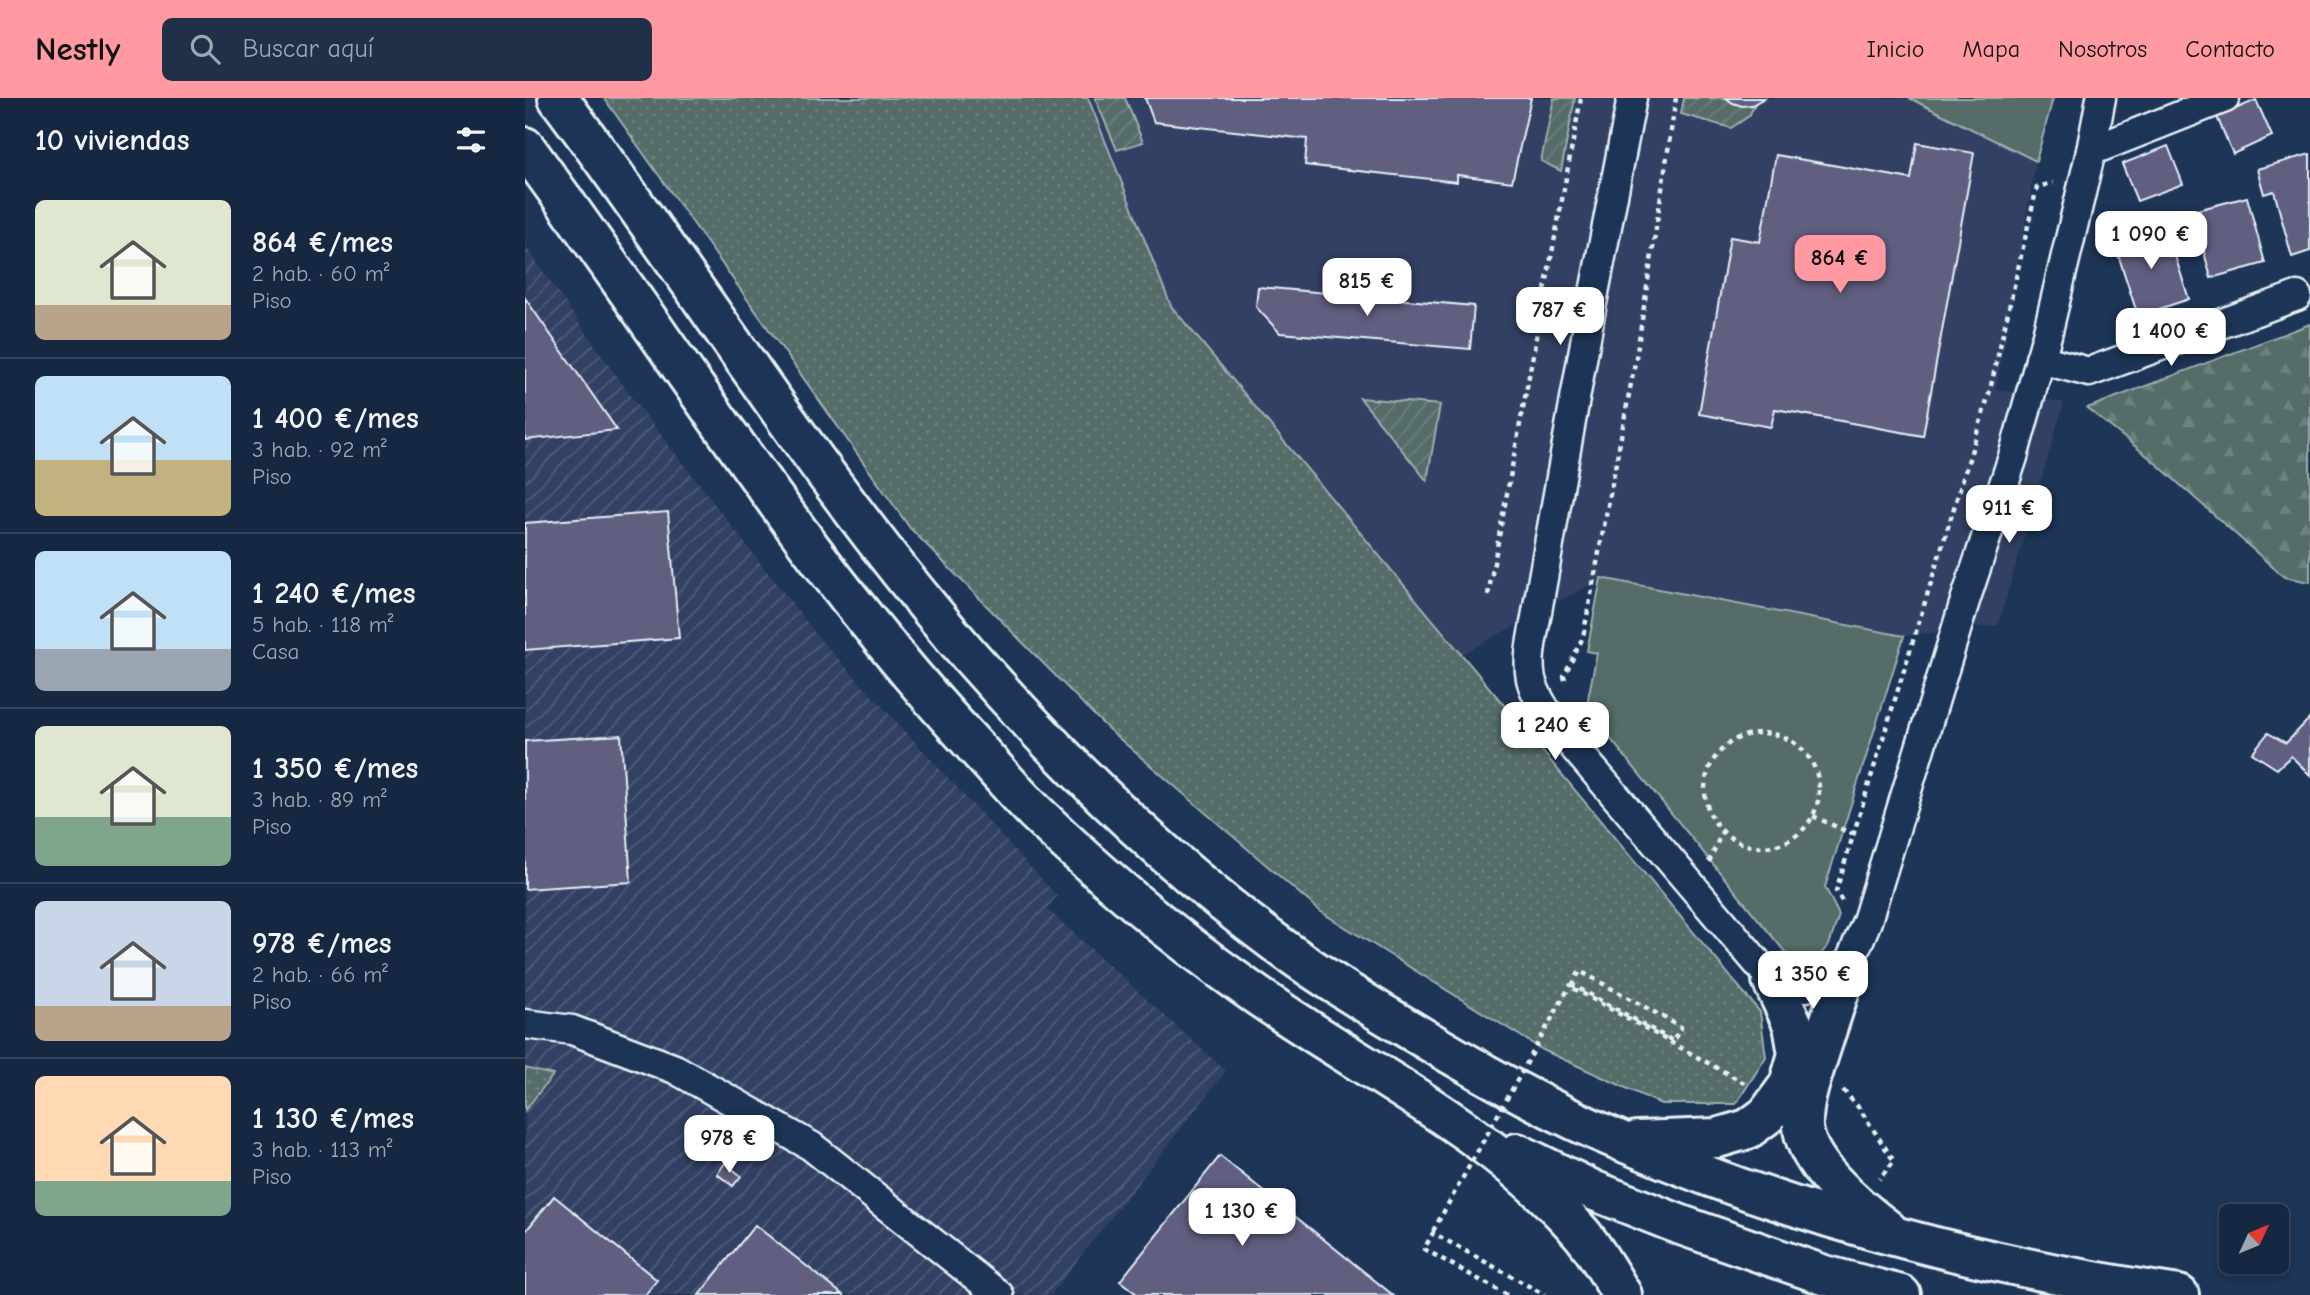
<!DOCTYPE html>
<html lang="es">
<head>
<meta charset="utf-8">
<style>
  :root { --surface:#162841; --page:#1f3048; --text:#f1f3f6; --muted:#9ea6b1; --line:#35445a; --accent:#ff9aa2 }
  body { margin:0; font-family:"Comic Neue",sans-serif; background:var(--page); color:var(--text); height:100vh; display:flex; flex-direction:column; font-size:26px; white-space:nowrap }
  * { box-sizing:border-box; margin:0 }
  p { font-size:23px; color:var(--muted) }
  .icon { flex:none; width:38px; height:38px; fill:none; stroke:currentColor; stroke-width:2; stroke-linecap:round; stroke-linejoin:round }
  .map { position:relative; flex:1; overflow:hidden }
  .side { display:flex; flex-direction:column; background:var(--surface); width:525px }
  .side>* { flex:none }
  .needle { width:46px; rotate:46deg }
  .buttons { position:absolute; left:1694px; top:1106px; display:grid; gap:14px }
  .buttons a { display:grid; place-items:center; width:70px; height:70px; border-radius:10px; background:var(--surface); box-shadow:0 4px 10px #0003,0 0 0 2px var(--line); font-size:35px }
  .price { position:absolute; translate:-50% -60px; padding:0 16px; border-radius:14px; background:#fff; color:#222; font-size:23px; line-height:46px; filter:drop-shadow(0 2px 4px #0008) }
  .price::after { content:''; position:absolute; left:50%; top:42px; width:21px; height:16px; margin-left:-10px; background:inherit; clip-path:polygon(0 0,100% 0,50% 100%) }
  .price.active { background:var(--accent); color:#111 }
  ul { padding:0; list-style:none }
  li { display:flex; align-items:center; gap:21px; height:175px; padding:0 35px }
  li+li { border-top:2px solid var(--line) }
  li span { display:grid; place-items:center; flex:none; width:196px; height:140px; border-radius:10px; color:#555 }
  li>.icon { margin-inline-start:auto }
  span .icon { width:84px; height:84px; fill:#fffc; stroke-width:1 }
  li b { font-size:30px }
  h2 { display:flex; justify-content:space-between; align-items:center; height:84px; padding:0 35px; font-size:30px }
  header { display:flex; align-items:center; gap:42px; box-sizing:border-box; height:98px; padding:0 35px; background:var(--accent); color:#111 }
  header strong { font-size:33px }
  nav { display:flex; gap:38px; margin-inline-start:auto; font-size:24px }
  .search { width:490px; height:63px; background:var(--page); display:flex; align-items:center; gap:18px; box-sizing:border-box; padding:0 24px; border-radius:10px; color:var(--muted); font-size:26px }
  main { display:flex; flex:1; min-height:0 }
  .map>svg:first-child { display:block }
</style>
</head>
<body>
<header>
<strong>Nestly</strong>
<div class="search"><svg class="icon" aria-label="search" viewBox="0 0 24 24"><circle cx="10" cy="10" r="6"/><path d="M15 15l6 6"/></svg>Buscar aquí</div>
<nav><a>Inicio</a><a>Mapa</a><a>Nosotros</a><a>Contacto</a></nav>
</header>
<main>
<section class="side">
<h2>10 viviendas<svg class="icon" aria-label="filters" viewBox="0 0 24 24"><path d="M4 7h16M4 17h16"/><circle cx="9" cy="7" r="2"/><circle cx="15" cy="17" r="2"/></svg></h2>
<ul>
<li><span style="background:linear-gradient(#dfe7d0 75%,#b9a48a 0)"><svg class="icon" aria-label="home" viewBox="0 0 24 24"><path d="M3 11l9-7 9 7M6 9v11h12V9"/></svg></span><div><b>864 €/mes</b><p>2 hab. · 60 m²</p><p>Piso</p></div></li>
<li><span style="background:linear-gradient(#bfe0f5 60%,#c2b280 0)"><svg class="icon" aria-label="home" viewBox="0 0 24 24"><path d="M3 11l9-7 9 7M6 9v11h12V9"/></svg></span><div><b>1 400 €/mes</b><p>3 hab. · 92 m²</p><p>Piso</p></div></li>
<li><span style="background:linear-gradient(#bfe0f5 70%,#9aa5b1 0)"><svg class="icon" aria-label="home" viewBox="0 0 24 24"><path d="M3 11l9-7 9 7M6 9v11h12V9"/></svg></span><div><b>1 240 €/mes</b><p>5 hab. · 118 m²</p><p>Casa</p></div></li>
<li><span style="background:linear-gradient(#dfe7d0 65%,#7fa58c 0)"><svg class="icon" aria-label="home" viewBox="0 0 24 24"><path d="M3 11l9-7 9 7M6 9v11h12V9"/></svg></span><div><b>1 350 €/mes</b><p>3 hab. · 89 m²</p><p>Piso</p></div></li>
<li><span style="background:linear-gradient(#c9d6e8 75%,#b9a48a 0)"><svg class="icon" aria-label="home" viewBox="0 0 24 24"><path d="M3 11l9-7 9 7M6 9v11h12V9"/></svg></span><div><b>978 €/mes</b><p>2 hab. · 66 m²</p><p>Piso</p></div></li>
<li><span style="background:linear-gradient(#ffd9b3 75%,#7fa58c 0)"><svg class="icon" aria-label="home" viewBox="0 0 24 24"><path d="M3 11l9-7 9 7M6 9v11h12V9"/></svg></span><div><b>1 130 €/mes</b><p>3 hab. · 113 m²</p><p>Piso</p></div></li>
</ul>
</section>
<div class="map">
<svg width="1785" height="1197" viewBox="0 0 1785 1197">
  <defs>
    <pattern id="industrial-furrows" width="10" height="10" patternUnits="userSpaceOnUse" patternTransform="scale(1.75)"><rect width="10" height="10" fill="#314163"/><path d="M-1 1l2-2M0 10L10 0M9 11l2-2" fill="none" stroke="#4f5d7a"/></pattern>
    <pattern id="grass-dots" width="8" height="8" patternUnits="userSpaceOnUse" patternTransform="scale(1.75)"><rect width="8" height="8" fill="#556c68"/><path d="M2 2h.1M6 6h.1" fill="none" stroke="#6d817e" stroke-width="1.8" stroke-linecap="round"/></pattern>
    <pattern id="forest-firs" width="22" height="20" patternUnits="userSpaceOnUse" patternTransform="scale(1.75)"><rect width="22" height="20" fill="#556c68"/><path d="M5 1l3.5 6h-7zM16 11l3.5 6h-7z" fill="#6d817e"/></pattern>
    <pattern id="garden-furrows" width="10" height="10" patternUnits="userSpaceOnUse" patternTransform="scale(1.75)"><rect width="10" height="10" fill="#556c68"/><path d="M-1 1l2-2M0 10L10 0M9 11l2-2" fill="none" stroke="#6d817e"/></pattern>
  </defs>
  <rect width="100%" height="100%" fill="#1d3557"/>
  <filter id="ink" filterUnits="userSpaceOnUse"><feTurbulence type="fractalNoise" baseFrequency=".0143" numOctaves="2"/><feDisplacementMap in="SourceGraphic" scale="14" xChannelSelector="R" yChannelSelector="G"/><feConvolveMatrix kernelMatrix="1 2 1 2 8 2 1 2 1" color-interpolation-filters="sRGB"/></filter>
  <g filter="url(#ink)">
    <!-- built -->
    <polygon fill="#314163" points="563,0 1384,0 1511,63 1471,291 1539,305 1473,527 1379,538 1077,480 936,557 646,208"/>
    <!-- industrial -->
    <polygon fill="url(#industrial-furrows)" points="0,147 104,296 294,540 532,798 522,811 701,973 527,1195 530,1197 0,1197"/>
    <!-- grass -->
    <g fill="url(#grass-dots)" stroke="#9eaeb0" stroke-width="2">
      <polygon points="79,0 563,0 646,208 1235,914 1241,959 1211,1006 1136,1006 1018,952 796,814 582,630 385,430"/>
      <polygon points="0,970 28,977 0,1012"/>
    </g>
    <!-- forest -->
    <polygon fill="url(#forest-firs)" stroke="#9eaeb0" stroke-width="2" points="1785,226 1785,484 1759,479 1626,361 1562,310"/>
    <!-- park -->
    <g fill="#556c68" stroke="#9eaeb0" stroke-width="2">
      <polygon points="1384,0 1528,0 1511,63"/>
      <polygon points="1076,480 1379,538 1300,789 1314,817 1304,847 1293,859 1265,860 1061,611 1072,555 1062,553"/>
    </g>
    <!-- garden -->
    <g fill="url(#garden-furrows)" stroke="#9eaeb0" stroke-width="2">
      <polygon points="570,0 600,0 618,44 592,52"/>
      <polygon points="1029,0 1050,0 1036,73 1016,63"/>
      <polygon points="1159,0 1233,0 1224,18 1206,30 1156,16"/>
      <polygon points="835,300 915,307 902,383"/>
    </g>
    <!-- building -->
    <g fill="#605e80" stroke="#e8f1f8" stroke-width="2">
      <polygon points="620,0 1006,0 987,84 932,77 932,84 780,67 782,41 629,24"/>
      <polygon points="1201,0 1239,0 1227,7 1217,8 1208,5"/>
      <polygon points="1731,2 1747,38 1708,56 1692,19"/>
      <polygon points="1392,45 1449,55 1398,338 1250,311 1246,329 1174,316 1205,139 1235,144 1251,57 1386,81"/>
      <polygon points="1643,48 1658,86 1612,103 1597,66"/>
      <polygon points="1785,56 1785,153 1767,159 1749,93 1739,96 1732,71"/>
      <polygon points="1722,99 1740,165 1686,180 1668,113"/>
      <polygon points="1640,127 1664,201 1613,218 1589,144"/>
      <polygon points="733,189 949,208 945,251 755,235 731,209"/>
      <polygon points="0,200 92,332 0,342"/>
      <polygon points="143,414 154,540 0,552 0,425"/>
      <polygon points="1785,620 1785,677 1766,658 1752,671 1727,655 1743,635 1761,645"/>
      <polygon points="96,637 106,784 0,791 0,643"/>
      <polygon points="695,1058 868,1197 613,1197 595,1183"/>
      <polygon points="200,1065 216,1078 208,1088 192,1076"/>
      <polygon points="29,1098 132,1182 120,1197 0,1197 0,1134"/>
      <polygon points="230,1127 318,1197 174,1197"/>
    </g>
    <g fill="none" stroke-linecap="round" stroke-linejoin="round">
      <!-- minor casing -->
      <g stroke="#e8f1f8" stroke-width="33">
        <g id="minor">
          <path d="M1107,0L1068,200L1013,508C1010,530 1001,558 1006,581C1011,601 1025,618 1037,635L1247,882L1281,889L1321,873L1342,823L1440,503L1488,359L1522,237L1566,53L1576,0"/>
          <polyline points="1566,53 1700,0"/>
          <polyline points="1515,261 1564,274 1772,198"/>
          <polyline points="0,926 47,932 150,971 286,1048 474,1197"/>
        </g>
      </g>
      <!-- trunk casing -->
      <g stroke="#e8f1f8" stroke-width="44">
        <g id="trunk">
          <path d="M33,0C172,185 293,384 445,558C537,663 639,763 752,846C791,875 833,901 875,926C946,969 1021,1012 1098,1044C1275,1120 1463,1169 1654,1197"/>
          <path d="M0,49C147,248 276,460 444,642C466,666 487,691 510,714C575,777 645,836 720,889C831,969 968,1031 1057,1136C1072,1154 1085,1177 1097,1197"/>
          <path d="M1321,873C1312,900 1303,928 1294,956C1287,979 1277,1004 1278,1029C1281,1067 1335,1111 1363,1132"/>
          <polyline points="1112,1043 1192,1040 1223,1031 1242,1017 1264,987 1273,956 1268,927 1247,882"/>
          <polyline points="992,1055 1070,1093 1156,1127 1299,1177 1376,1197"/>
        </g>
      </g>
      <!-- path -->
      <g stroke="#e8f1f8" stroke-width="4.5" stroke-dasharray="5 5" stroke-linecap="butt">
        <polyline points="963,497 1056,0"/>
        <polyline points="1040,582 1039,579 1058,539 1112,254 1151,0"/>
        <circle cx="1237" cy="692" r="57"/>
        <polyline points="1288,718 1327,736"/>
        <polyline points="1184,764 1197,734"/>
        <polyline points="1317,803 1311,793 1464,296 1512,89 1528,85"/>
        <polyline points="1046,886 1148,943 1156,929 1055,873 1046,889 1221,986"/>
        <polyline points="1318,992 1334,1010 1369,1063 1354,1081"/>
        <polyline points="982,1197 899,1151 908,1135 1020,1197"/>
      </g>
      <!-- minor -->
      <use href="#minor" stroke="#1d3557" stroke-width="28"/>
      <!-- trunk -->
      <use href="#trunk" stroke="#1d3557" stroke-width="38"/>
      <!-- path-bridge -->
      <polyline stroke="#e8f1f8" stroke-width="4.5" stroke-dasharray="5 5" stroke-linecap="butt" points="908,1133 1046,886"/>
    </g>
  </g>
</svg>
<div class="buttons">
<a><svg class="needle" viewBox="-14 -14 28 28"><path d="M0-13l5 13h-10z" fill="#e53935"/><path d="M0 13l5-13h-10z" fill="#9ea6b1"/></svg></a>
</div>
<b class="price" style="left:1626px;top:173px">1 090 €</b>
<b class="price active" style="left:1315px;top:197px">864 €</b>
<b class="price" style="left:842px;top:220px">815 €</b>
<b class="price" style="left:1035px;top:249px">787 €</b>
<b class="price" style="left:1646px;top:270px">1 400 €</b>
<b class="price" style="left:1484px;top:447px">911 €</b>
<b class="price" style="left:1030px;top:664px">1 240 €</b>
<b class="price" style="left:1288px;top:913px">1 350 €</b>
<b class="price" style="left:204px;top:1077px">978 €</b>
<b class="price" style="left:717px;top:1150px">1 130 €</b>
</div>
</main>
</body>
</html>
